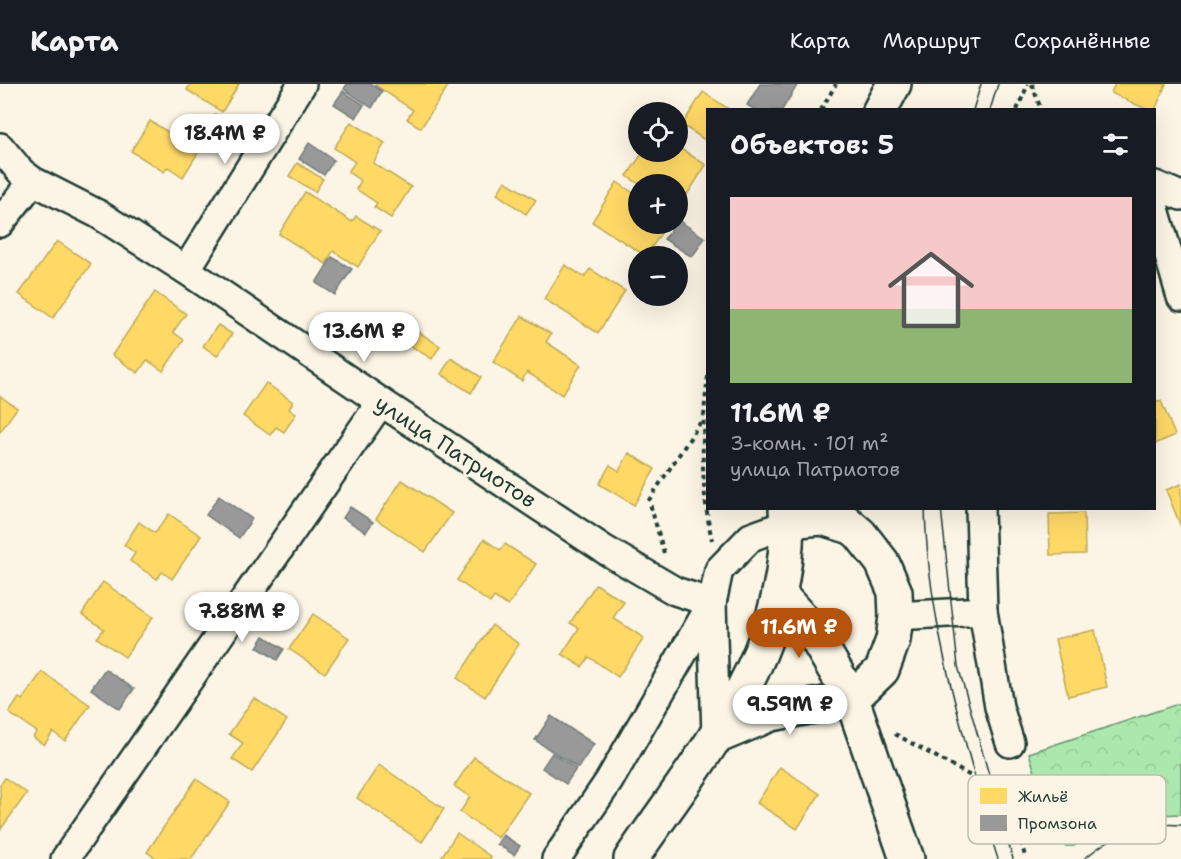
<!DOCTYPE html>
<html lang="ru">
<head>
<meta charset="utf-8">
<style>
  :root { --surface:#171b24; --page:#242831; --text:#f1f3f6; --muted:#9ea1a6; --line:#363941; --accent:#b45309 }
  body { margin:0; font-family:"Shantell Sans",sans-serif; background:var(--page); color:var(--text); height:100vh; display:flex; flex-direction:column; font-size:22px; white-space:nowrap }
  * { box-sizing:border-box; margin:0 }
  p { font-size:20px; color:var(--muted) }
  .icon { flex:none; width:33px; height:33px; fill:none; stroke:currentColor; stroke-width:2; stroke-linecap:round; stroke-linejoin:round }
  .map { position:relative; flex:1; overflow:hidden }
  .details { position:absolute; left:706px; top:24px; width:450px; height:402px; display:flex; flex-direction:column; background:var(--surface); border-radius:0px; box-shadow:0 6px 24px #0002 }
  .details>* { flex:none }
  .controls { position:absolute; left:628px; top:18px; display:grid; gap:12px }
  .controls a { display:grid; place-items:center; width:60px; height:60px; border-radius:50%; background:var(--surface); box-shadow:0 6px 24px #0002; font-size:30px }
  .price { position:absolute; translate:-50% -51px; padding:0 14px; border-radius:21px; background:#fff; color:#222; font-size:20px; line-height:39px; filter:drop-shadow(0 2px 3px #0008) }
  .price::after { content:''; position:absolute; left:50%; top:36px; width:18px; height:14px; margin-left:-9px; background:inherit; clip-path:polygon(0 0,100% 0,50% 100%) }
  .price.selected { background:var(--accent); color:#fff }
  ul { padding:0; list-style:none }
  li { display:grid; align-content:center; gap:12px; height:318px; padding:0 24px }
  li+li { border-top:2px solid var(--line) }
  li span { display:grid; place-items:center; height:186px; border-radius:0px; color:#555 }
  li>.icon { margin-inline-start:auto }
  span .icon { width:108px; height:108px; fill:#fffc; stroke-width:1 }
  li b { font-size:26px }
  h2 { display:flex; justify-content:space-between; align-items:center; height:72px; padding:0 24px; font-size:26px }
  header { display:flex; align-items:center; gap:36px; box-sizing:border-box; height:84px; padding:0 30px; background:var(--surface); border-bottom:2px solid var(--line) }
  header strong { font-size:28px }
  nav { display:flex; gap:33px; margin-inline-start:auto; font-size:21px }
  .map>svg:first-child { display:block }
</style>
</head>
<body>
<header>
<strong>Карта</strong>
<nav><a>Карта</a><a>Маршрут</a><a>Сохранённые</a></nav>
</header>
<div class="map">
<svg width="1181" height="775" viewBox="0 0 1181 775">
  <defs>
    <pattern id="forest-crowns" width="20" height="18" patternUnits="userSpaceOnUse" patternTransform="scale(1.5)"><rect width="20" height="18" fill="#ace8ae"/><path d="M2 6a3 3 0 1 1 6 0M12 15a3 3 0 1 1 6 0" fill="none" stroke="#94c896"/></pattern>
  </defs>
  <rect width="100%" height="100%" fill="#fcf5e5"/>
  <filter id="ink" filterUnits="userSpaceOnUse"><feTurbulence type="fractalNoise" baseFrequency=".0167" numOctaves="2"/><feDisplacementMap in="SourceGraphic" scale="12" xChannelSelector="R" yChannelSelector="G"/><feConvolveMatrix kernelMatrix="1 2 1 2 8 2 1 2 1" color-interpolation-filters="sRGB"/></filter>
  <g filter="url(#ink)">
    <!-- forest -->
    <polygon fill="url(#forest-crowns)" stroke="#669271" stroke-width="1.5" points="1181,619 1181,730 1137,732 1107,744 1074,762 1065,762 1056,755 1029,669"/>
    <!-- homes -->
    <g fill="#ffd966" stroke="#bcaa57" stroke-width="1.5">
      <polygon points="190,0 239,0 222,28 187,6"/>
      <polygon points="376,0 445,0 448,2 421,44 407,35 413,26 375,1"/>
      <polygon points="1115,0 1166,0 1155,26 1148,26 1111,9"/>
      <polygon points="703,8 730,26 708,26 708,58 682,41"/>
      <polygon points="215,30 237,44 229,57 207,43"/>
      <polygon points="150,37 199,67 183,93 168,83 164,88 131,67"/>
      <polygon points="351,38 385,59 373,79 411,103 391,134 374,123 377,119 356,105 361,97 348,88 355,78 334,64"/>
      <polygon points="678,63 706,81 678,125 678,100 639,100 627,92 643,68 649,68 664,77 670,68 678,68"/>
      <polygon points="297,79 323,95 315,108 289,92"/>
      <polygon points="505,97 536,116 526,130 497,110"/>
      <polygon points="617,98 639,113 639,140 667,140 646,172 592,138"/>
      <polygon points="305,108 352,138 356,132 380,147 358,183 333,167 326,180 279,150"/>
      <polygon points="57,157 91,180 53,234 19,210"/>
      <polygon points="565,181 584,193 590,185 625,207 598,249 544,215"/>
      <polygon points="155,208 186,230 173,248 184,256 163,287 147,276 138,289 112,271"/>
      <polygon points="522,232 551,250 546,258 581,281 562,311 527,288 522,297 493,278"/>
      <polygon points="218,241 232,250 217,272 203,262"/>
      <polygon points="417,247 440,262 432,275 409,261"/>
      <polygon points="451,274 481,293 471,309 441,290"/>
      <polygon points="266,299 293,318 289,325 296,330 284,348 276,343 270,351 243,332"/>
      <polygon points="0,312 17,324 0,348"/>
      <polygon points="1161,317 1175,351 1155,360 1155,319"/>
      <polygon points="629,369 655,385 634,421 599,400 610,381 619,387"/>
      <polygon points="402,396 452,429 425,468 376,435"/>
      <polygon points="1181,400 1181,443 1166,406"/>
      <polygon points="1084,429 1085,470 1050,471 1049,430"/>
      <polygon points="169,430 201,452 172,495 162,488 157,495 130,477 135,469 124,461 139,438 155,449"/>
      <polygon points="484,455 500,466 505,460 536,480 508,522 494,513 490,519 457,496"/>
      <polygon points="103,498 153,533 125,573 97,554 104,545 82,530"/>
      <polygon points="596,500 624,518 613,534 644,554 618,593 589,573 582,583 562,570 579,544 570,539"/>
      <polygon points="313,530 349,554 325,589 289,565"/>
      <polygon points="492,541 519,560 485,613 457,594"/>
      <polygon points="1095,546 1107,603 1068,612 1055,555"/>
      <polygon points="42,588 90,621 65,657 53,648 44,661 33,653 37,648 9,629 19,614 22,616"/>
      <polygon points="254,614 287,636 252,688 232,675 243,659 229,650"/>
      <polygon points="474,673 529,709 498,754 460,728 470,713 454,702"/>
      <polygon points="379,681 444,725 422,758 357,714"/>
      <polygon points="780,683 820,710 797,745 757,719"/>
      <polygon points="5,694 27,709 1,745 0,701"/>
      <polygon points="196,695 230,718 191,775 157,775 147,768"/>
      <polygon points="457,749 491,773 490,775 440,775"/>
    </g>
    <!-- industry -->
    <g fill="#999" stroke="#747d7b" stroke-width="1.5">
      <polygon points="347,0 371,0 382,7 372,24 344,5"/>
      <polygon points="760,0 798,0 782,26 755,26 747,21"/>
      <polygon points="343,7 364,21 356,34 334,20"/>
      <polygon points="309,59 334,76 324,91 299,75"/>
      <polygon points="678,136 705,154 692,173 664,155 675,140 678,140"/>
      <polygon points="332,173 352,185 335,211 316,199"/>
      <polygon points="219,412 252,435 239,454 206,431"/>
      <polygon points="350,423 373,438 366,448 343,434"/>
      <polygon points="264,552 284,565 277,576 257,563"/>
      <polygon points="105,585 134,605 120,625 91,605"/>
      <polygon points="551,632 594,660 578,684 535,656"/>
      <polygon points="552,669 576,685 566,700 542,684"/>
      <polygon points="503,751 520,762 514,771 497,760"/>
    </g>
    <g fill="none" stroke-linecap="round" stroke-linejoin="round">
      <!-- minor casing -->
      <g stroke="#1f3d34" stroke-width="32">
        <g id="minor">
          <polyline points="0,63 21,88 33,97 98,130 186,186 381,318 605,466 675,507 712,519"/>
          <polyline points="1155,101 1181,112"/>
          <polyline points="1155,125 1181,213"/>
          <polyline points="0,139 33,97"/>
          <polyline points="186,186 302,0"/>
          <polyline points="980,424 983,527 999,623 1010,659"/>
          <polyline points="896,532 983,527"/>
          <polyline points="716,653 712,519 719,486 751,453 787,440 822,437 854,447"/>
          <polyline points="65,775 381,318"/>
          <polyline points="556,775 609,697 712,519"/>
        </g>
      </g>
      <!-- major casing -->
      <g stroke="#1f3d34" stroke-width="38">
        <g id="major">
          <polyline points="880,26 894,0"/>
          <polyline points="779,510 811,545 852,615 907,775"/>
          <polyline points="716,653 771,630 852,615 882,586 893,556 896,532 895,508 882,478 860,450 830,424"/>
          <path d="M631,775C705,666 795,565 786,424"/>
        </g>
      </g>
      <!-- path -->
      <g stroke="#1f3d34" stroke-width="4" stroke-dasharray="4.5 4.5" stroke-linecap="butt">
        <polyline points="1032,0 1041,26"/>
        <polyline points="821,26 836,0"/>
        <polyline points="1017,26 1028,0"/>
        <path d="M708,292C701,346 700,402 712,456"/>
        <polyline points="664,469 649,416 702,336"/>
        <polyline points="895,650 976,695 991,700 1003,701 1026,775"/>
      </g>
      <!-- minor -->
      <use href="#minor" stroke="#fcf5e5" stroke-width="27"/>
      <!-- major -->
      <use href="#major" stroke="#fcf5e5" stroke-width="33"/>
      <!-- tram -->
      <g stroke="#1f3d34" stroke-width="1.5">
        <polyline points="973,26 981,0"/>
        <polyline points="990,26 998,0"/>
        <path d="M925,424C927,514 949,600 973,686C982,716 988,746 998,775"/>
        <polyline points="941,424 958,582 1013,775"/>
        <path d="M1084,775C1114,749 1141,738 1181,741"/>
      </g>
    </g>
  </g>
  <g text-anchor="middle" stroke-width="6" stroke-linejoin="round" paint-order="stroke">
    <!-- street labels -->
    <g font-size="22" fill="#1f3d34" stroke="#fcf5e5">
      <text transform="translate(456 367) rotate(33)" y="8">улица Патриотов</text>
    </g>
  </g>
  <!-- legend -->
  <rect x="968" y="691" width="198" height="69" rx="9" fill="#fcf5e5" stroke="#babeb0" stroke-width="1.5"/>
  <rect x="980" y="704" width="27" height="16" fill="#ffd966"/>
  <rect x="980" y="731" width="27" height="16" fill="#999"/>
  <g font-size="16" fill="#1f3d34">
    <text x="1018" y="718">Жильё</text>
    <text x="1018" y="745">Промзона</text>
  </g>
</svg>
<div class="controls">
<a><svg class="icon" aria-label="locate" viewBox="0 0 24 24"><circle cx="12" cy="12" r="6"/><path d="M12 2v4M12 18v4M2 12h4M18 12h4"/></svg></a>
<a>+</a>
<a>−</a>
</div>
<b class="price" style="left:225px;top:81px">18.4M ₽</b>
<b class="price" style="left:364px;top:279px">13.6M ₽</b>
<b class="price" style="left:242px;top:559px">7.88M ₽</b>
<b class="price selected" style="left:799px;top:575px">11.6M ₽</b>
<b class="price" style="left:790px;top:652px">9.59M ₽</b>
<section class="details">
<h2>Объектов: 5<svg class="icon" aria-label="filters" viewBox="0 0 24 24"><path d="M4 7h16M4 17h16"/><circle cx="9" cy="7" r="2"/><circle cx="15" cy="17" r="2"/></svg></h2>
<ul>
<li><span style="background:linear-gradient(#f6c9c9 60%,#8fb573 0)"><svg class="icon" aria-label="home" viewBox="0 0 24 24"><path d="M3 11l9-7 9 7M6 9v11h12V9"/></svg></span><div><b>11.6M ₽</b><p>3-комн. · 101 m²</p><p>улица Патриотов</p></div></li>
</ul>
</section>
</div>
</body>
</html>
